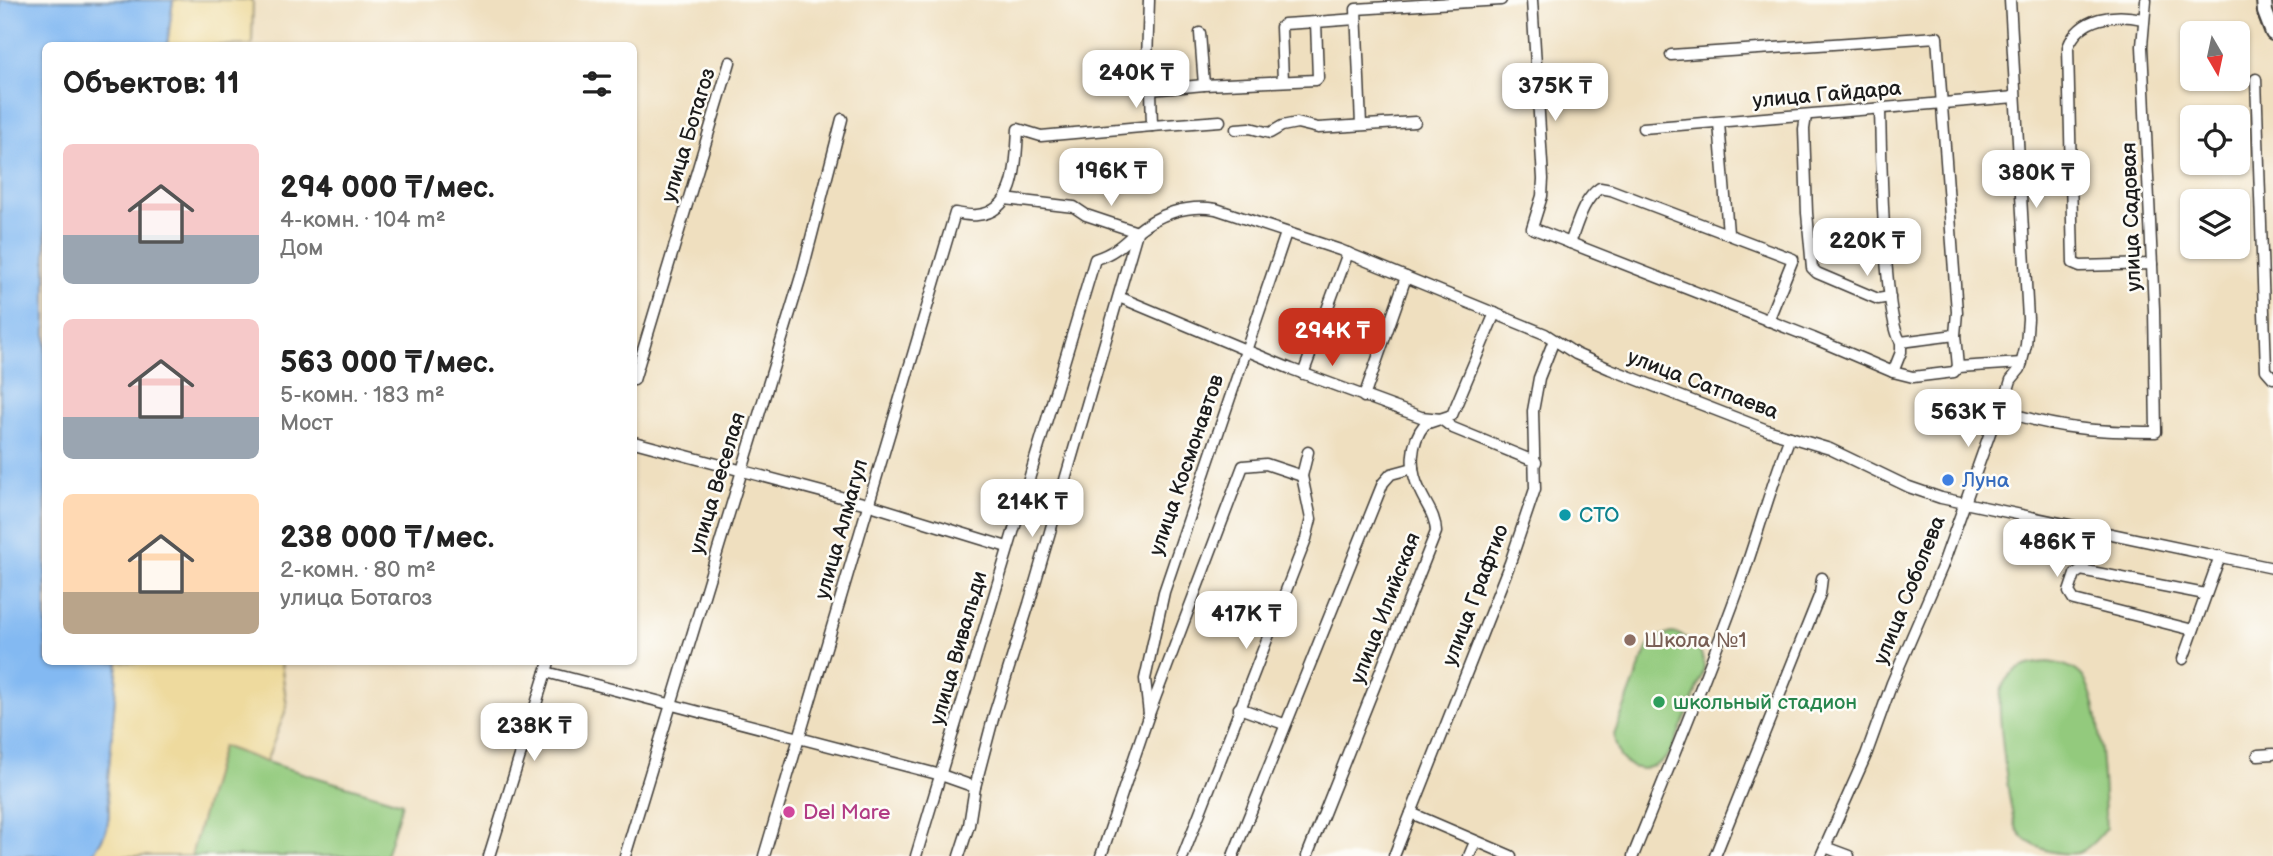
<!DOCTYPE html>
<html lang="ru">
<head>
<meta charset="utf-8">
<style>
  :root { --surface:#fff; --page:#f2f2f2; --text:#222; --muted:#767676; --accent:#c8321e }
  body { margin:0; font-family:"Balsamiq Sans",sans-serif; background:var(--page); color:var(--text); height:100vh; display:flex; flex-direction:column; font-size:26px; white-space:nowrap }
  * { box-sizing:border-box; margin:0 }
  p { font-size:23px; color:var(--muted) }
  .icon { flex:none; width:38px; height:38px; fill:none; stroke:currentColor; stroke-width:2; stroke-linecap:round; stroke-linejoin:round }
  .map { position:relative; flex:1; overflow:hidden }
  .side { position:absolute; left:42px; top:42px; width:595px; height:623px; display:flex; flex-direction:column; background:var(--surface); border-radius:10px; box-shadow:0 2px 5px #0004 }
  .side>* { flex:none }
  .needle { width:46px; rotate:171deg }
  .tools { position:absolute; left:2180px; top:21px; display:grid; gap:14px }
  .tools a { display:grid; place-items:center; width:70px; height:70px; border-radius:10px; background:var(--surface); box-shadow:0 2px 5px #0004; font-size:35px }
  .price { position:absolute; translate:-50% -60px; padding:0 16px; border-radius:14px; background:#fff; color:#222; font-size:23px; line-height:46px; filter:drop-shadow(0 2px 4px #0008) }
  .price::after { content:''; position:absolute; left:50%; top:42px; width:21px; height:16px; margin-left:-10px; background:inherit; clip-path:polygon(0 0,100% 0,50% 100%) }
  .price.active { background:var(--accent); color:#fff }
  ul { padding:0; list-style:none }
  li { display:flex; align-items:center; gap:21px; height:175px; padding:0 21px }
  li span { display:grid; place-items:center; flex:none; width:196px; height:140px; border-radius:10px; color:#555 }
  li>.icon { margin-inline-start:auto }
  span .icon { width:84px; height:84px; fill:#fffc; stroke-width:1 }
  li b { font-size:30px }
  h2 { display:flex; justify-content:space-between; align-items:center; height:84px; padding:0 21px; font-size:30px }
  .map>svg:first-child { display:block }
</style>
</head>
<body>
<div class="map">
<svg width="2273" height="856" viewBox="0 0 2273 856">
  <rect width="100%" height="100%" fill="#fdfcf7"/>
  <filter id="ink" filterUnits="userSpaceOnUse"><feTurbulence type="fractalNoise" baseFrequency=".0143" numOctaves="2"/><feDisplacementMap in="SourceGraphic" scale="14" xChannelSelector="R" yChannelSelector="G"/><feConvolveMatrix kernelMatrix="1 2 1 2 8 2 1 2 1" color-interpolation-filters="sRGB"/></filter>
  <filter id="wash" filterUnits="userSpaceOnUse"><feTurbulence type="fractalNoise" baseFrequency=".00686" numOctaves="4" result="noise"/><feDisplacementMap in="SourceGraphic" scale="28" xChannelSelector="R" yChannelSelector="G"/><feGaussianBlur stdDeviation="1.57" result="paint"/><feColorMatrix in="noise" values="0 0 0 0 0 0 0 0 0 0 0 0 0 0 0 0 0 1.4 0 .05"/><feComposite in="paint" operator="in"/></filter>
  <g filter="url(#wash)">
    <rect width="100%" height="100%" fill="#efdfbf"/>
    <!-- green -->
    <g fill="#93ca7d" stroke="#58734c" stroke-width="2">
      <path d="M1672,633C1688,635 1704,649 1704,667C1703,681 1678,733 1672,750L1664,760L1654,766L1643,769L1632,767L1624,761L1620,757L1615,742L1614,735L1647,648C1654,638 1662,635 1672,633Z"/>
      <path d="M2048,662C2061,664 2074,666 2083,677C2103,704 2103,792 2106,828C2099,837 2089,849 2078,853C2058,856 2027,848 2017,829C2009,814 1998,714 2000,696C2001,691 2003,684 2006,680C2016,666 2032,663 2048,662Z"/>
      <polygon points="222,746 266,762 402,803 386,856 191,856"/>
    </g>
    <!-- sand -->
    <g fill="#eeda9e" stroke="#857b5d" stroke-width="2">
      <polygon points="173,0 253,0 252,45 167,46"/>
      <path d="M118,662H281L287,707L266,762L222,746L191,856H90C108,836 112,818 107,791Z"/>
    </g>
    <!-- water -->
    <path fill="#83b9f2" stroke="#506a87" stroke-width="2" d="M0,0H173L167,45L46,46V662H118L107,791C112,818 108,836 90,856H0Z"/>
  </g>
  <g filter="url(#ink)">
    <g fill="none" stroke-linecap="round" stroke-linejoin="round">
      <!-- minor casing -->
      <g stroke="#3c3934" stroke-width="13">
        <g id="minor">
          <polyline points="1149,0 1147,61 1151,90 1152,126 1220,121"/>
          <polyline points="1532,0 1543,179 1542,196 1532,228 1813,338 1893,372 1901,352 1901,342"/>
          <path d="M2143,19C2115,13 2080,16 2068,47L2073,263L2080,266L2152,264"/>
          <polyline points="1200,33 1204,85 1316,80 1318,78 1316,22 1356,19"/>
          <polyline points="1671,55 1937,37 1957,312 1955,335 1958,367"/>
          <polyline points="2256,79 2266,370 2273,378"/>
          <polyline points="1283,81 1281,27 1284,24 1316,22"/>
          <polyline points="1151,90 1204,85"/>
          <path d="M1880,109C1881,148 1883,318 1901,342L1955,335"/>
          <polyline points="1806,116 1804,129 1807,213 1812,268 1817,273 1878,299 1890,297"/>
          <polyline points="1719,123 1728,233"/>
          <polyline points="1361,125 1356,9 1501,0"/>
          <polyline points="1643,128 2015,97"/>
          <polyline points="1236,129 1250,128 1270,133 1282,126 1297,123 1318,128 1415,122"/>
          <polyline points="1005,199 1074,207 1086,215 1137,232"/>
          <path d="M1570,243C1577,225 1583,199 1600,188L1611,190L1793,259L1768,321"/>
          <polyline points="1119,297 1291,369 1421,417 1441,419 1453,428 1536,462"/>
          <polyline points="1893,372 1913,377 1954,372 1958,367 2022,363"/>
          <polyline points="1303,374 1348,253"/>
          <polyline points="634,380 730,62"/>
          <polyline points="1364,397 1406,277"/>
          <path d="M2002,410C2053,429 2102,432 2156,432L2154,309L2142,46L2146,0"/>
          <polyline points="634,442 867,504 1007,547"/>
          <polyline points="2193,630 2074,600 2069,592 2075,574 2081,570 2205,594"/>
          <polyline points="2183,659 2220,556"/>
          <polyline points="546,672 941,775 975,787"/>
          <polyline points="1239,708 1284,724"/>
          <polyline points="1149,714 1145,679 1164,592 1286,233"/>
          <polyline points="2258,755 2273,754"/>
          <polyline points="1411,813 1511,856"/>
          <polyline points="1825,847 1849,856"/>
          <polyline points="489,856 549,662"/>
          <polyline points="625,856 802,273 842,119"/>
          <path d="M764,856L955,213C962,214 970,216 977,215C1018,212 1016,159 1018,129L1041,136L1152,126"/>
          <path d="M916,856L1095,259C1112,254 1122,245 1135,233C1158,214 1187,204 1216,209L1340,250L1545,334L1576,354L1610,369L1767,430L1830,449L1909,487L1941,498L2273,568"/>
          <polyline points="959,856 969,825 975,787 994,715 1029,604 1137,232"/>
          <polyline points="1101,856 1149,714 1243,466 1266,464 1302,476"/>
          <polyline points="1183,856 1306,539 1311,519 1302,476 1308,452"/>
          <polyline points="1233,856 1383,483 1391,474 1413,468"/>
          <path d="M1307,856L1436,532C1436,516 1426,505 1420,491C1409,470 1410,442 1425,424L1452,415L1495,313"/>
          <polyline points="1394,856 1510,563 1535,489 1533,411 1539,378 1554,340"/>
          <polyline points="1469,856 1475,842"/>
          <path d="M1633,856C1668,769 1705,681 1737,593C1756,541 1770,488 1790,437"/>
          <polyline points="1715,856 1820,594 1822,578"/>
          <polyline points="1821,856 1866,755 1892,683 1942,567 1996,416 2002,410 2011,380 2020,369 2026,345 2028,319 2010,0"/>
        </g>
      </g>
      <!-- secondary casing -->
      <g stroke="#3c3934" stroke-width="18">
        <polyline id="secondary" points="2264,0 2265,12 2273,33"/>
      </g>
      <!-- minor -->
      <use href="#minor" stroke="#fff" stroke-width="10"/>
      <!-- secondary -->
      <use href="#secondary" stroke="#fff" stroke-width="14"/>
    </g>
  </g>
  <!-- markers -->
  <circle fill="#3f7fe0" stroke="#fdfcf7" stroke-width="2.5" cx="1948" cy="480" r="7"/>
  <circle fill="#0f9aa8" stroke="#fdfcf7" stroke-width="2.5" cx="1565" cy="515" r="7"/>
  <circle fill="#8d6e63" stroke="#fdfcf7" stroke-width="2.5" cx="1630" cy="640" r="7"/>
  <circle fill="#2e9e5b" stroke="#fdfcf7" stroke-width="2.5" cx="1659" cy="702" r="7"/>
  <circle fill="#d1479c" stroke="#fdfcf7" stroke-width="2.5" cx="789" cy="812" r="7"/>
  <g text-anchor="middle" stroke-width="5" stroke-linejoin="round" paint-order="stroke">
    <!-- street labels -->
    <g font-size="21" fill="#1c1c1c" stroke="#fdfcf7">
      <text transform="translate(1827 94) rotate(-5)" y="7">улица Гайдара</text>
      <text transform="translate(688 135) rotate(-73)" y="7">улица Ботагоз</text>
      <text transform="translate(2131 217) rotate(-92)" y="7">улица Садовая</text>
      <text transform="translate(1703 384) rotate(21)" y="7">улица Сатпаева</text>
      <text transform="translate(1186 465) rotate(-71)" y="7">улица Космонавтов</text>
      <text transform="translate(717 483) rotate(-73)" y="7">улица Веселая</text>
      <text transform="translate(841 529) rotate(-74)" y="7">улица Алмагул</text>
      <text transform="translate(1909 590) rotate(-68)" y="7">улица Соболева</text>
      <text transform="translate(1475 595) rotate(-69)" y="7">улица Графтио</text>
      <text transform="translate(1385 608) rotate(-69)" y="7">улица Илийская</text>
      <text transform="translate(958 648) rotate(-74)" y="7">улица Вивальди</text>
    </g>
    <!-- shop labels -->
    <g font-size="21" fill="#366cbe" stroke="#fdfcf7" text-anchor="start">
      <text x="1962" y="487">Луна</text>
    </g>
    <!-- culture labels -->
    <g font-size="21" fill="#0d838f" stroke="#fdfcf7" text-anchor="start">
      <text x="1579" y="522">СТО</text>
    </g>
    <!-- education labels -->
    <g font-size="21" fill="#785e54" stroke="#fdfcf7" text-anchor="start">
      <text x="1644" y="647">Школа №1</text>
    </g>
    <!-- leisure labels -->
    <g font-size="21" fill="#27864d" stroke="#fdfcf7" text-anchor="start">
      <text x="1673" y="709">школьный стадион</text>
    </g>
    <!-- hotel labels -->
    <g font-size="21" fill="#b23c85" stroke="#fdfcf7" text-anchor="start">
      <text x="803" y="819">Del Mare</text>
    </g>
  </g>
</svg>
<div class="tools">
<a><svg class="needle" viewBox="-14 -14 28 28"><path d="M0-13l5 13h-10z" fill="#e53935"/><path d="M0 13l5-13h-10z" fill="#767676"/></svg></a>
<a><svg class="icon" aria-label="locate" viewBox="0 0 24 24"><circle cx="12" cy="12" r="6"/><path d="M12 2v4M12 18v4M2 12h4M18 12h4"/></svg></a>
<a><svg class="icon" aria-label="layers" viewBox="0 0 24 24"><path d="M12 4l9 5-9 5-9-5zM3 14l9 5 9-5"/></svg></a>
</div>
<b class="price" style="left:1136px;top:110px">240K ₸</b>
<b class="price" style="left:1555px;top:123px">375K ₸</b>
<b class="price" style="left:1111px;top:208px">196K ₸</b>
<b class="price" style="left:2036px;top:210px">380K ₸</b>
<b class="price" style="left:1867px;top:278px">220K ₸</b>
<b class="price active" style="left:1332px;top:368px">294K ₸</b>
<b class="price" style="left:1968px;top:449px">563K ₸</b>
<b class="price" style="left:1032px;top:539px">214K ₸</b>
<b class="price" style="left:2057px;top:579px">486K ₸</b>
<b class="price" style="left:1246px;top:651px">417K ₸</b>
<b class="price" style="left:534px;top:763px">238K ₸</b>
<section class="side">
<h2>Объектов: 11<svg class="icon" aria-label="filters" viewBox="0 0 24 24"><path d="M4 7h16M4 17h16"/><circle cx="9" cy="7" r="2"/><circle cx="15" cy="17" r="2"/></svg></h2>
<ul>
<li><span style="background:linear-gradient(#f6c9c9 65%,#9aa5b1 0)"><svg class="icon" aria-label="home" viewBox="0 0 24 24"><path d="M3 11l9-7 9 7M6 9v11h12V9"/></svg></span><div><b>294 000 ₸/мес.</b><p>4-комн. · 104 m²</p><p>Дом</p></div></li>
<li><span style="background:linear-gradient(#f6c9c9 70%,#9aa5b1 0)"><svg class="icon" aria-label="home" viewBox="0 0 24 24"><path d="M3 11l9-7 9 7M6 9v11h12V9"/></svg></span><div><b>563 000 ₸/мес.</b><p>5-комн. · 183 m²</p><p>Мост</p></div></li>
<li><span style="background:linear-gradient(#ffd9b3 70%,#b9a48a 0)"><svg class="icon" aria-label="home" viewBox="0 0 24 24"><path d="M3 11l9-7 9 7M6 9v11h12V9"/></svg></span><div><b>238 000 ₸/мес.</b><p>2-комн. · 80 m²</p><p>улица Ботагоз</p></div></li>
</ul>
</section>
</div>
</body>
</html>
